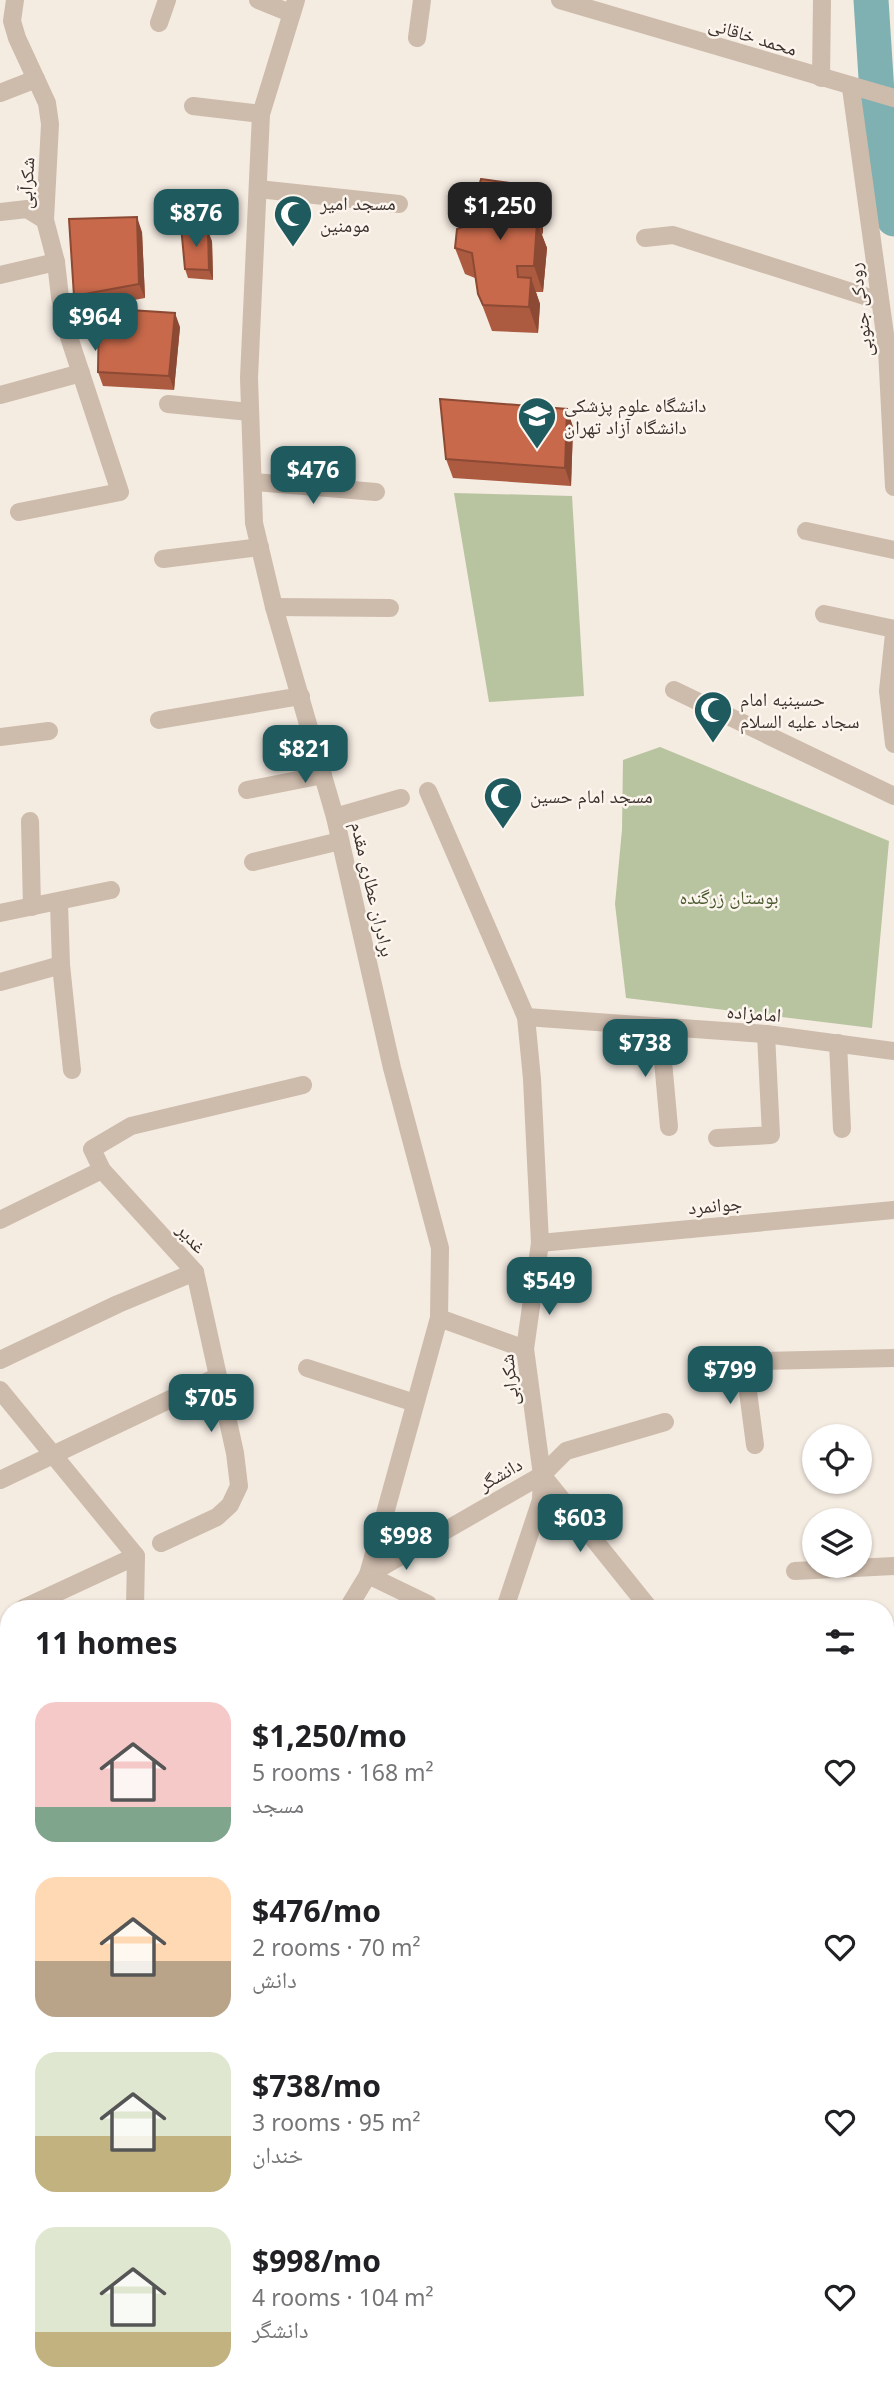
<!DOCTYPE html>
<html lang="en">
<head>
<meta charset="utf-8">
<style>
  :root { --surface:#fff; --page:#f6f6f6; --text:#202124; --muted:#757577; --accent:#1f5a5e }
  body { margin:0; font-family:"Noto Sans","Noto Naskh Arabic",sans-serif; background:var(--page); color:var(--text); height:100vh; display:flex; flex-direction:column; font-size:26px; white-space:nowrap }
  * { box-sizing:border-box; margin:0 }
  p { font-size:23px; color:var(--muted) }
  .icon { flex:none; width:38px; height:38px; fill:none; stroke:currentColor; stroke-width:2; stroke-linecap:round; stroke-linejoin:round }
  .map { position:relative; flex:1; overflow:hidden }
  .drawer { position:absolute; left:0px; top:1600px; width:894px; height:800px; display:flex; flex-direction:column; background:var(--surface); border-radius:28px 28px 0 0; box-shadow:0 2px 5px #0004 }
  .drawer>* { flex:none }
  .buttons { position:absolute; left:802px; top:1424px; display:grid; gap:14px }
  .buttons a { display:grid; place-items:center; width:70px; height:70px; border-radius:50%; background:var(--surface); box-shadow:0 2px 5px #0004; font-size:35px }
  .price { position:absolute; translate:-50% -60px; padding:0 16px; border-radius:14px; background:var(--accent); color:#fff; font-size:23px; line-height:46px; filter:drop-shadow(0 2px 4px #0008) }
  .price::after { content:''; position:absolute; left:50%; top:42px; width:21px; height:16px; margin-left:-10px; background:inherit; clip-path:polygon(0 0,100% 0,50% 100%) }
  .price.active { background:#222; color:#fff }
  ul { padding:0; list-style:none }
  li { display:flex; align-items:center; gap:21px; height:175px; padding:0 35px }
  li span { display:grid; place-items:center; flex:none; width:196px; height:140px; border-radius:21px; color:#555 }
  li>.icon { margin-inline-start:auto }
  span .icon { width:84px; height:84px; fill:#fffc; stroke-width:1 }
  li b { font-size:30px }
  h2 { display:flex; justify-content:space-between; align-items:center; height:84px; padding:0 35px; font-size:30px }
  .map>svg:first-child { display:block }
</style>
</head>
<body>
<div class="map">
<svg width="894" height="2398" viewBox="0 0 894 2398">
  <rect width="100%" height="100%" fill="#f4ebe1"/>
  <!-- green -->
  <g fill="#b8c4a0">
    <polygon points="454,493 572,496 584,696 489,702"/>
    <polygon points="660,747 889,841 872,1028 626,998 615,904 622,830 623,760"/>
  </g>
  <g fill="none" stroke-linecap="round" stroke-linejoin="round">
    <!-- river -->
    <polyline stroke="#7fb0b2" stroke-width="35" points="871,0 880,140 894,219"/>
    <!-- minor -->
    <g stroke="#cdbbac" stroke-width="18">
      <polyline points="15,0 12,21 17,38 47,103 50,124 45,220 56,262 60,297 67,331 120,492 19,512"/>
      <polyline points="258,0 290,13"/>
      <polyline points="159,23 167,0"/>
      <polyline points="417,38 422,0"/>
      <polyline points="0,93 36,79"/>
      <polyline points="193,106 261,114"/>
      <polyline points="258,189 399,204"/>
      <polyline points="0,212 27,209 45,220"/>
      <polyline points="645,238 673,235 880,301"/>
      <polyline points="0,275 56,262"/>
      <polyline points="0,395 81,373"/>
      <polyline points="168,404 250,412"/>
      <polyline points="254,482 376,492"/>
      <polyline points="806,531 894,550"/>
      <polyline points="163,559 260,547"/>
      <polyline points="274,607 390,608"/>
      <polyline points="824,614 894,629"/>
      <polyline points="674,690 894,796"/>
      <polyline points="159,720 301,696"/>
      <polyline points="0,737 49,731"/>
      <polyline points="247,790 323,775"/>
      <polyline points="428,791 526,1017 532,1079 540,1243 525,1349 542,1475 541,1500 505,1608"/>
      <polyline points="335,817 401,798"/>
      <polyline points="30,821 32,907"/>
      <polyline points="253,862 340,841"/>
      <polyline points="59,903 61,965 72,1070"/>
      <polyline points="0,913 111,890"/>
      <polyline points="0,982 61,965"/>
      <polyline points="526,1017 766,1034 894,1051"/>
      <polyline points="660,1028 669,1127"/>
      <polyline points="838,1043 842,1129"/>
      <polyline points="717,1138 771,1135 766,1034"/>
      <polyline points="0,1220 102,1170"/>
      <polyline points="540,1243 894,1210"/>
      <polyline points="439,1318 525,1349"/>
      <polyline points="0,1360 118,1304 195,1272"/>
      <polyline points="744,1361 755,1445"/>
      <polyline points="718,1362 894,1358"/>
      <polyline points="307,1368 415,1403"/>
      <polyline points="0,1390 136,1556 135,1608"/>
      <polyline points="542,1475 649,1608"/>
      <polyline points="0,1480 217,1377"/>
      <polyline points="161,1543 217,1517 230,1505 239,1486 235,1453 195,1272 102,1170 92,1149 131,1126 303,1085"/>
      <polyline points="795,1571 894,1566"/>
      <polyline points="368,1575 542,1475 566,1451 665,1422"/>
      <polyline points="368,1575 428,1604"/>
      <polyline points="24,1608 136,1556"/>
      <polyline points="886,1649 894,1648"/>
      <polyline points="886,1772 894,1813"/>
      <polyline points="886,1830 894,1829"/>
      <polyline points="886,1849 894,1858"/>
      <polyline points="0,2173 9,2173"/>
      <polyline points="0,2241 9,2242"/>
      <polyline points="886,2332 894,2330"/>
      <polyline points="507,2390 509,2398"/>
      <polyline points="698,2390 700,2398"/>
      <polyline points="801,2390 802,2398"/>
      <polyline points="155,2398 155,2390"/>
    </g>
    <!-- tertiary -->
    <g stroke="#cdbbac" stroke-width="18">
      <polyline points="296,0 261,114 249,378 254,523 274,607 335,817 392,1068 440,1248 439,1318 368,1575 348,1608"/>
      <polyline points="560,0 894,98"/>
      <polyline points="821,78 822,0"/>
      <polyline points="851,88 887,349 894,487"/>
      <polyline points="894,634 888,691 894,744"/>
      <polyline points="0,1841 9,1838"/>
    </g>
  </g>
  <!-- wall -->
  <g fill="#ac5a40">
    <polygon points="468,189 543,212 542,235 547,248 543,292 536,292 540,304 538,333 492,331 478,294 475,278 465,274 455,248 469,225"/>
    <polygon points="142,232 145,298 79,310 74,296"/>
    <polygon points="212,241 213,280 188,278 185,269"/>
    <polygon points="180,327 174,390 103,386 98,372"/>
    <polygon points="567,409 573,427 571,486 453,478 446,459"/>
  </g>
  <!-- shaded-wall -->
  <g fill="#8c4a34">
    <polygon points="533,186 543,212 543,235 533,209"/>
    <polygon points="513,210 523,236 513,220"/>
    <polygon points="137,217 142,232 145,298 139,284"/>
    <polygon points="537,222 547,248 543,292 534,266"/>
    <polygon points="208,231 212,241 213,280 209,270"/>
    <polygon points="531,278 540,304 538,333 529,307"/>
    <polygon points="175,313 180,327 174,390 169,376"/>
    <polygon points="567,409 573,427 571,486 565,468"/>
    <polygon points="365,2390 371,2390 372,2398 366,2398"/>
  </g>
  <!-- building -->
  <g fill="#c8694b" stroke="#8c4a34" stroke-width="2">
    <polygon points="481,179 533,186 533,209 513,210 513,220 537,222 534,266 517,266 518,277 531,278 529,307 483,305 478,294 472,253 455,248 457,229 469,225 468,189 478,190"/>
    <polygon points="137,217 139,284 74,296 69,219"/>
    <polygon points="181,226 208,231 209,270 185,269"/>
    <polygon points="99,308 175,313 169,376 98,372"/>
    <polygon points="440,399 567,409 565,468 446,459"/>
    <polygon points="325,2390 365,2390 366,2398 326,2398"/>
  </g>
  <!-- icons -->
  <defs>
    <g id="mosque-pin" transform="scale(2.0125)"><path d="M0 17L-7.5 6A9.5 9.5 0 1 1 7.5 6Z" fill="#1f5a5e" stroke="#fbf5ee"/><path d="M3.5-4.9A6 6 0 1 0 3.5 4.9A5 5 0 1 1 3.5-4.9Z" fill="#fff"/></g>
    <g id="university-pin" transform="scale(2.0125)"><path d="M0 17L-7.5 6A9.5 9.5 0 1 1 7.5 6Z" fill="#1f5a5e" stroke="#fbf5ee"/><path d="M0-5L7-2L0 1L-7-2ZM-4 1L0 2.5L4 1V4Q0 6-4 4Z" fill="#fff"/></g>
  </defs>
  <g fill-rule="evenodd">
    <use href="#mosque-pin" x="293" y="214"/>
    <use href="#university-pin" x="537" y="416"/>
    <use href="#mosque-pin" x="713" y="710"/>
    <use href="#mosque-pin" x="503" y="796"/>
  </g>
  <g text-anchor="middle" stroke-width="5" stroke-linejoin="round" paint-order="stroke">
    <!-- street labels -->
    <g font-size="19" fill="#3b302b" stroke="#fbf5ee">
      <text transform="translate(753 36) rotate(17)" y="7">محمد خاقانی</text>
      <text transform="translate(26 183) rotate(-87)" y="7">شکرآبی</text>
      <text transform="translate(860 310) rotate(-97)" y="7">رودکی جنوبی</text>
      <text transform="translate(373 889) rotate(77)" y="7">برادران عطاری مقدم</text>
      <text transform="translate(754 1013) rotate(4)" y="7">امامزاده</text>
      <text transform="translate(715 1205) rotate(-5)" y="7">جوانمرد</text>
      <text transform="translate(192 1238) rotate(48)" y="7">غدیر</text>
      <text transform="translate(509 1380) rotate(-96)" y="7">شکرابی</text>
      <text transform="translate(500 1474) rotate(-30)" y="7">دانشگر</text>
    </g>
    <!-- poi labels -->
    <g font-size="19" fill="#3b302b" stroke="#fbf5ee" text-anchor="start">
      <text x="320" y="210">مسجد امیر<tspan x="320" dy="22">مومنین</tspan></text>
      <text x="564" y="412">دانشگاه علوم پزشکی<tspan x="564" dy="22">دانشگاه آزاد تهران</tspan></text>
      <text x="740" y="706">حسینیه امام<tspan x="740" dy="22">سجاد علیه السلام</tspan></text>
      <text x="530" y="803">مسجد امام حسین</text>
    </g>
    <!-- park labels -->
    <g font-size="19" fill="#4a5a2e" stroke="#fbf5ee">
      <text x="729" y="904">بوستان زرگنده</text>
    </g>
  </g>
</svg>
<div class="buttons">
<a><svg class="icon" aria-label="locate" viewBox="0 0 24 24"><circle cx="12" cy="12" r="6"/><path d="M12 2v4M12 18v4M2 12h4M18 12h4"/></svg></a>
<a><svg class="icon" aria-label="layers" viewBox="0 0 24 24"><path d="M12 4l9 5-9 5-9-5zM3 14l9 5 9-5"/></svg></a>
</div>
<b class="price active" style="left:500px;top:242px">$1,250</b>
<b class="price" style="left:196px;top:249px">$876</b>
<b class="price" style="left:95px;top:353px">$964</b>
<b class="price" style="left:313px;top:506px">$476</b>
<b class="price" style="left:305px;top:785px">$821</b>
<b class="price" style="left:645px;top:1079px">$738</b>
<b class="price" style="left:549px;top:1317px">$549</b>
<b class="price" style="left:730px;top:1406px">$799</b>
<b class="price" style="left:211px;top:1434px">$705</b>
<b class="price" style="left:580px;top:1554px">$603</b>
<b class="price" style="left:406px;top:1572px">$998</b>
<section class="drawer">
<h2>11 homes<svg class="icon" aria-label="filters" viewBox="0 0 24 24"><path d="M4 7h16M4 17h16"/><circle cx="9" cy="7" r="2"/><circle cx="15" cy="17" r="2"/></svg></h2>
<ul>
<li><span style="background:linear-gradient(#f6c9c9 75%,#7fa58c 0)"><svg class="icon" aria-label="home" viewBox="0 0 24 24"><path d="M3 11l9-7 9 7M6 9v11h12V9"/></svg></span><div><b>$1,250/mo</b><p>5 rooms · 168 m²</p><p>مسجد</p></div><svg class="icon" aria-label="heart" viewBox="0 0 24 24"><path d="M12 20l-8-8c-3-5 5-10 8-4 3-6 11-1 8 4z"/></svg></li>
<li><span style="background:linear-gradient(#ffd9b3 60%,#b9a48a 0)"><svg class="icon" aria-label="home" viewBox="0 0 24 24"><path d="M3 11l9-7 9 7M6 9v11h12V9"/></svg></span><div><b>$476/mo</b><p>2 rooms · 70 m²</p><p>دانش</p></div><svg class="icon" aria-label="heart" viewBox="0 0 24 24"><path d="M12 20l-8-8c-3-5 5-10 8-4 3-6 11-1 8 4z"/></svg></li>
<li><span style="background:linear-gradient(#dfe7d0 60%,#c2b280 0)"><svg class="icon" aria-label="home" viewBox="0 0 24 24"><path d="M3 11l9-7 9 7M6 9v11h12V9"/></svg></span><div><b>$738/mo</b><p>3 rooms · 95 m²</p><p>خندان</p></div><svg class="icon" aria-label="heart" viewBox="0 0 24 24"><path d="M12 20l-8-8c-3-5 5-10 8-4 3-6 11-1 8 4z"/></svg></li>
<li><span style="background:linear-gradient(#dfe7d0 75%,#c2b280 0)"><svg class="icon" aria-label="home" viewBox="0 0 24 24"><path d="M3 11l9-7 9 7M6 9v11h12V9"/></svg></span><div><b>$998/mo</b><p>4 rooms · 104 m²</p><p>دانشگر</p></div><svg class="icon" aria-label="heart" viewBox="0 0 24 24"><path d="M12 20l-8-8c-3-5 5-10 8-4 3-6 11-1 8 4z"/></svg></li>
</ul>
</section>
</div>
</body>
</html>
